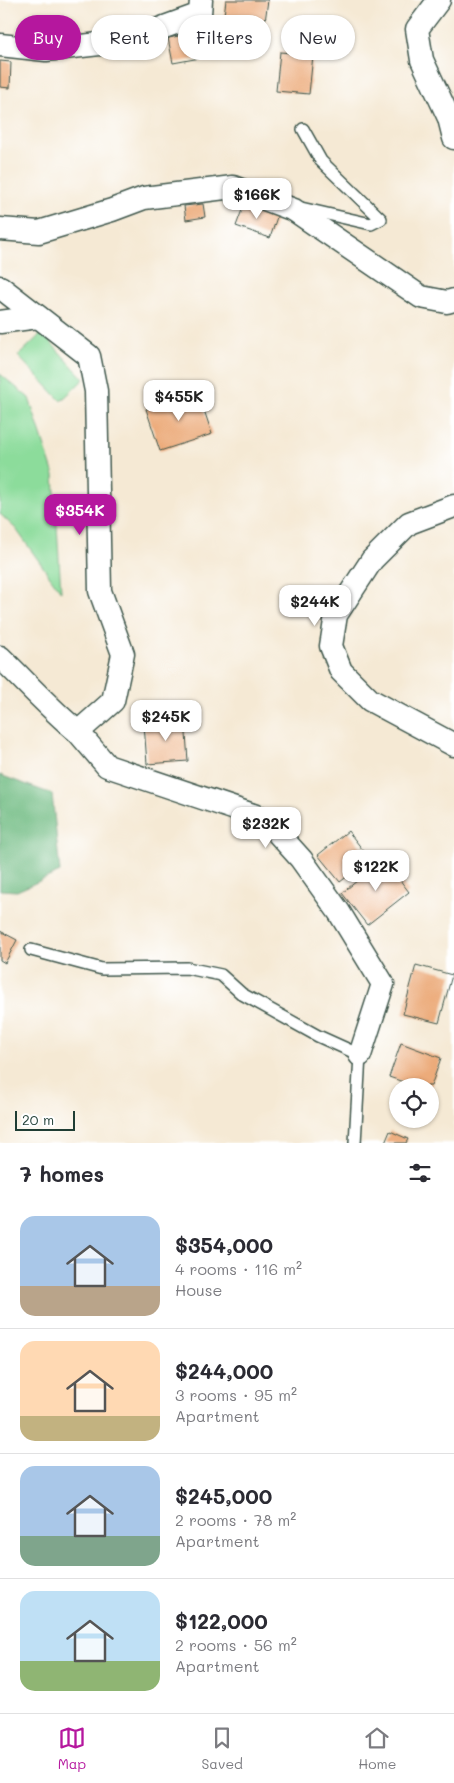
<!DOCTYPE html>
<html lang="en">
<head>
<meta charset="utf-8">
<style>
  :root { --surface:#fff; --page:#f2f2f3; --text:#2b2b33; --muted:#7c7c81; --line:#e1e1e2; --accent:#b5179e }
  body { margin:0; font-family:Mali,sans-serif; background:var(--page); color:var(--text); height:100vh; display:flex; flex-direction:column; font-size:19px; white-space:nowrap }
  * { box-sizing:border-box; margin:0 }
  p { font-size:16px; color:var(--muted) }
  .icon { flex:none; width:28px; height:28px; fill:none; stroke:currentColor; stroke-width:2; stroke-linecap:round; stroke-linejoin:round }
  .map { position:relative; height:1143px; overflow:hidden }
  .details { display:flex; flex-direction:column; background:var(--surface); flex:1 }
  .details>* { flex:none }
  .guide { position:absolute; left:15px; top:15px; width:425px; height:45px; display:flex; gap:10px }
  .tools { position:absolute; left:389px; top:1078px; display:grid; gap:10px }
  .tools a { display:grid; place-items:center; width:50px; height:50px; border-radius:50%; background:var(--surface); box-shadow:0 1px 4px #0004; font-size:25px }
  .scale { position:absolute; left:15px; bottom:12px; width:60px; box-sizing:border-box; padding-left:5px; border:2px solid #1f3d34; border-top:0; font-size:14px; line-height:18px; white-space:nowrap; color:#1f3d34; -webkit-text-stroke:4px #fff; paint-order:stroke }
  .price { position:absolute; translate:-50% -42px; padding:0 11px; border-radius:10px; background:#fff; color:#222; font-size:16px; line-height:32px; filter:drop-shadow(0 1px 2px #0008) }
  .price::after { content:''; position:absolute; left:50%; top:30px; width:15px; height:11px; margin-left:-8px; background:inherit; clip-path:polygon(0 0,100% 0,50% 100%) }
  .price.selected { background:var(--accent); color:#fff }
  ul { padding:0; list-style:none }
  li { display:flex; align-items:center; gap:15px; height:125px; padding:0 20px }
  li+li { border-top:1px solid var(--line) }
  li span { display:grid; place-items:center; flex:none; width:140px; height:100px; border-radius:15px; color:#555 }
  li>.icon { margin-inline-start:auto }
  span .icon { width:60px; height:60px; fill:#fffc; stroke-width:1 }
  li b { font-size:21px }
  h2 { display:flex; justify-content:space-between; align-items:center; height:60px; padding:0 20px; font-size:21px }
  .chip { padding:0 18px; border-radius:22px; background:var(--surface); box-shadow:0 1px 4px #0004; font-size:18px; line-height:45px }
  .chip.selected { background:var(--accent); color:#fff }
  .tab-bar { display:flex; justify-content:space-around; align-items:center; height:70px; border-top:1px solid var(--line); background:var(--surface); font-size:14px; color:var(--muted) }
  .tab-bar a { display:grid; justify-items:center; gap:2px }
  .tab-bar .selected { color:var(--accent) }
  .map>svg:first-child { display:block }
</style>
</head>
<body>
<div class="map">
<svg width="454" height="1143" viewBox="0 0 454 1143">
  <rect width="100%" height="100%" fill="#fff"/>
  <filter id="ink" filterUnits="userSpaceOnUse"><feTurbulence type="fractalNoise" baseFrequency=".02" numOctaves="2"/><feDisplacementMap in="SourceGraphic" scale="10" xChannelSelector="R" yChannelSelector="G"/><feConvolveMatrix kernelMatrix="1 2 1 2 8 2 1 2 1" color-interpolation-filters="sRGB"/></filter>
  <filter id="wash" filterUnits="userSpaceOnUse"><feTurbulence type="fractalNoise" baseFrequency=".0096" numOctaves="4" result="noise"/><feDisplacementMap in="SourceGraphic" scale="20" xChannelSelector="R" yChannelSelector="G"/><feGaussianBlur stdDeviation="1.12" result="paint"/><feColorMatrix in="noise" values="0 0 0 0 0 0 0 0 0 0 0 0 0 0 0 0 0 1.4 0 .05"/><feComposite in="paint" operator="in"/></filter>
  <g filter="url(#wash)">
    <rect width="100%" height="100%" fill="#f5e9d4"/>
    <!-- green -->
    <g fill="#8cdc9b" stroke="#568c68">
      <polygon points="42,333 84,379 61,401 18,356"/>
      <polygon points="0,374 29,398 54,475 61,592 16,529 0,514"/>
    </g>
    <!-- forest -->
    <polygon fill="#71bc83" stroke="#487c5c" points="0,775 52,794 60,872 17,891 0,890"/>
    <g id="blocks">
      <!-- building -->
      <g fill="#ecab7a">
        <polygon points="226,0 268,0 263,36 222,30"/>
        <polygon points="206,31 211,56 173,63 168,38"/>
        <polygon points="280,52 313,55 309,94 276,91"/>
        <polygon points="0,61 11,62 10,88 0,87"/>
        <polygon points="245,202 278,214 270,238 236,226"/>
        <polygon points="203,204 205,217 186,220 184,206"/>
        <polygon points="198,392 212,434 160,451 146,409"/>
        <polygon points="185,720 188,761 147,764 144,724"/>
        <polygon points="348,831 370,859 340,882 318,855"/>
        <polygon points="384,859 409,892 367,925 342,893"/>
        <polygon points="0,931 17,940 5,963 0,960"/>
        <polygon points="416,965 452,975 439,1023 403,1014"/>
        <polygon points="401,1043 441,1058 431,1086 415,1086 389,1077"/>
        <polygon points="390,1131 408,1139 406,1143 385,1143"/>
      </g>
    </g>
  </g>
  <g filter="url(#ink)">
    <use href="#blocks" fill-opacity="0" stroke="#3f574c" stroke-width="1"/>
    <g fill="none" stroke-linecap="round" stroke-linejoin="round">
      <!-- lane casing -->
      <g stroke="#3f574c" stroke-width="14">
        <g id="lane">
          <polyline points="301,208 371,224 381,219 321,161 303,129"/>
          <polyline points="31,950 102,969 187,968 221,975 242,994 318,1036 360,1055 355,1143"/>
        </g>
      </g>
      <!-- street casing -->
      <g stroke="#3f574c" stroke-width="25">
        <g id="street">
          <polyline points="439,0 417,29 422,60 449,118 454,138"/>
          <polyline points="0,45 46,50 126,41 200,14 201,0"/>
          <polyline points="0,229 39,232 112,210 144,198 233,187 294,210 421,297 447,302 454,300"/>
          <path d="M0,287L89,356L96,391L100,591L123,654L113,701L78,732C50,709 26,682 0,657"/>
          <polyline points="0,322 38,317"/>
          <polyline points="454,506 409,523 372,560 336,615 331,646 341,671 370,700 454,745"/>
          <polyline points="78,732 107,766 265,819 301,859 339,912 383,984 360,1055"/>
        </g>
      </g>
      <!-- lane -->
      <use href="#lane" stroke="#fff" stroke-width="11"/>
      <!-- street -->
      <use href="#street" stroke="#fff" stroke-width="22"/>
    </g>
  </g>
</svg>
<div class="tools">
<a><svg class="icon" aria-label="locate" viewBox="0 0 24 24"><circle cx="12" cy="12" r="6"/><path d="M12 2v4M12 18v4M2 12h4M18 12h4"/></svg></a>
</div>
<div class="scale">20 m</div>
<b class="price" style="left:257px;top:220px">$166K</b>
<b class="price" style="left:179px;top:422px">$455K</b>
<b class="price selected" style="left:80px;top:536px">$354K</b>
<b class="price" style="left:315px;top:627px">$244K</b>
<b class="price" style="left:166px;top:742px">$245K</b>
<b class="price" style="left:266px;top:849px">$232K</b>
<b class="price" style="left:376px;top:892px">$122K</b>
<div class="guide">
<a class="chip selected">Buy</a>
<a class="chip">Rent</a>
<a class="chip">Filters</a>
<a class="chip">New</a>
</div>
</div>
<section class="details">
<h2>7 homes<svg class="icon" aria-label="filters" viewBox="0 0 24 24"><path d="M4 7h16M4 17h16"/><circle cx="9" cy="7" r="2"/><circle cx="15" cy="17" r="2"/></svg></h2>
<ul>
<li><span style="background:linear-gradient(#a9c7e8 70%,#b9a48a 0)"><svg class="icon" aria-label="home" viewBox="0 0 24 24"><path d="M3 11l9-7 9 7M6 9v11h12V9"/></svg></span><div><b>$354,000</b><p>4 rooms · 116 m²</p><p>House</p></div></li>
<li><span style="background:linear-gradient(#ffd9b3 75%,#c2b280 0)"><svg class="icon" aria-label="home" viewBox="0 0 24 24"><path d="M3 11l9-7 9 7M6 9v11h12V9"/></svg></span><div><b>$244,000</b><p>3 rooms · 95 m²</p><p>Apartment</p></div></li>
<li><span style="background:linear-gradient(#a9c7e8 70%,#7fa58c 0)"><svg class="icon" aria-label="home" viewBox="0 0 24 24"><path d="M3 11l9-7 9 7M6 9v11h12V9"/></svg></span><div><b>$245,000</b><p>2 rooms · 78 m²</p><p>Apartment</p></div></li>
<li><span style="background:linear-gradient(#bfe0f5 70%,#8fb573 0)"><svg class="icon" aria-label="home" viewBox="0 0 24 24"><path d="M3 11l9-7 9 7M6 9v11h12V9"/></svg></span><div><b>$122,000</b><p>2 rooms · 56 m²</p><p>Apartment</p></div></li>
</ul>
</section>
<nav class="tab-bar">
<a class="selected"><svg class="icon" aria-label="map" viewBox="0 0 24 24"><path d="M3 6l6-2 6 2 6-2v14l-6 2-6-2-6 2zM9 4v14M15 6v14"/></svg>Map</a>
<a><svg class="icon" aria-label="saved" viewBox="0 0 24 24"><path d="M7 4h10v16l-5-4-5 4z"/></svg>Saved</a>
<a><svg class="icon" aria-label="home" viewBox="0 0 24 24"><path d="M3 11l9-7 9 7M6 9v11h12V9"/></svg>Home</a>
</nav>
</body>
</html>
